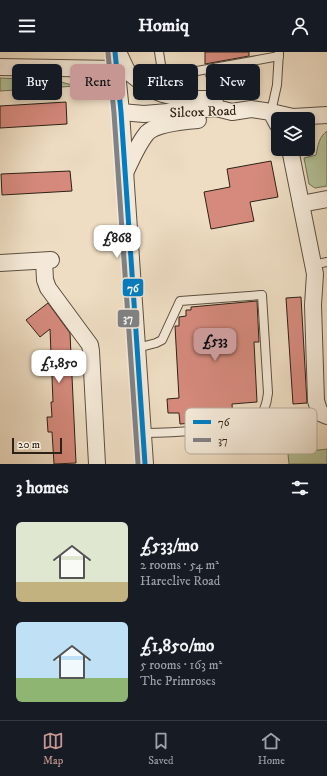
<!DOCTYPE html>
<html lang="en">
<head>
<meta charset="utf-8">
<style>
  :root { --surface:#171b24; --page:#242831; --text:#f1f3f6; --muted:#9ea1a6; --line:#363941; --accent:#c59692 }
  body { margin:0; font-family:"IM FELL DW Pica",serif; background:var(--page); color:var(--text); height:100vh; display:flex; flex-direction:column; font-size:15px; white-space:nowrap }
  * { box-sizing:border-box; margin:0 }
  p { font-size:13px; color:var(--muted) }
  .icon { flex:none; width:22px; height:22px; fill:none; stroke:currentColor; stroke-width:2; stroke-linecap:round; stroke-linejoin:round }
  .map { position:relative; height:412px; overflow:hidden }
  .side { display:flex; flex-direction:column; background:var(--surface); flex:1 }
  .side>* { flex:none }
  .top-card { position:absolute; left:12px; top:12px; width:303px; height:36px; display:flex; gap:8px }
  .tools { position:absolute; left:271px; top:60px; display:grid; gap:8px }
  .tools a { display:grid; place-items:center; width:44px; height:44px; border-radius:6px; background:var(--surface); box-shadow:0 2px 6px #0003; font-size:20px }
  .scale { position:absolute; left:12px; bottom:10px; width:50px; box-sizing:border-box; padding-left:4px; border:2px solid #2c2116; border-top:0; font-size:11px; line-height:14px; white-space:nowrap; color:#2c2116; -webkit-text-stroke:3px #f4e9d8; paint-order:stroke }
  .price { position:absolute; translate:-50% -34px; padding:0 9px; border-radius:8px; background:#fff; color:#222; font-size:13px; line-height:26px; filter:drop-shadow(0 1px 2px #0008) }
  .price::after { content:''; position:absolute; left:50%; top:24px; width:12px; height:9px; margin-left:-6px; background:inherit; clip-path:polygon(0 0,100% 0,50% 100%) }
  .price.on { background:var(--accent); color:#111 }
  ul { padding:0; list-style:none }
  li { display:flex; align-items:center; gap:12px; height:100px; padding:0 16px }
  li span { display:grid; place-items:center; flex:none; width:112px; height:80px; border-radius:6px; color:#555 }
  li>.icon { margin-inline-start:auto }
  span .icon { width:48px; height:48px; fill:#fffc; stroke-width:1 }
  li b { font-size:17px }
  h2 { display:flex; justify-content:space-between; align-items:center; height:48px; padding:0 16px; font-size:17px }
  .chip { padding:0 14px; border-radius:6px; background:var(--surface); box-shadow:0 2px 6px #0003; font-size:14px; line-height:36px }
  .chip.on { background:var(--accent); color:#111 }
  header { display:flex; justify-content:space-between; align-items:center; height:52px; padding:0 16px; background:var(--surface); font-size:18px; font-weight:800 }
  .menu { display:flex; justify-content:space-around; align-items:center; height:56px; border-top:1px solid var(--line); background:var(--surface); font-size:11px; color:var(--muted) }
  .menu a { display:grid; justify-items:center; gap:2px }
  .menu .on { color:var(--accent) }
  .map>svg:first-child { display:block }
</style>
</head>
<body>
<header><svg class="icon" aria-label="menu" viewBox="0 0 24 24"><path d="M4 6h16M4 12h16M4 18h16"/></svg>Homiq<svg class="icon" aria-label="person" viewBox="0 0 24 24"><circle cx="12" cy="8" r="4"/><path d="M4 21q1-7 8-7t8 7"/></svg></header>
<div class="map">
<svg width="327" height="412" viewBox="0 0 327 412">
  <rect width="100%" height="100%" fill="#eeddc3"/>
  <filter id="stains"><feTurbulence type="fractalNoise" baseFrequency=".005" numOctaves="4"/><feColorMatrix values="0 0 0 0 .2 0 0 0 0 .09 0 0 0 0 .02 0 0 0 .5 -.17"/></filter>
  <radialGradient id="worn" r=".72"><stop offset=".6" stop-color="#630" stop-opacity="0"/><stop offset="1" stop-color="#630" stop-opacity=".3"/></radialGradient>
  <!-- green -->
  <g fill="#b3c298" stroke="#707257">
    <polygon points="0,26 57,29 76,34 0,39"/>
    <path d="M327,79V134L315,136L309,132L304,106L316,103C318,93 319,85 327,79Z"/>
    <polygon points="327,397 327,412 289,412 288,402"/>
  </g>
  <!-- building -->
  <g fill="#d68a7d" stroke="#2c2116">
    <polygon points="205,0 249,0 249,4 205,12"/>
    <polygon points="250,15 250,22 206,25 206,23"/>
    <polygon points="66,50 67,72 0,76 0,54"/>
    <polygon points="271,109 278,145 250,150 254,169 211,177 204,140 230,135 227,117"/>
    <polygon points="70,119 72,139 2,143 1,122"/>
    <polygon points="301,245 307,351 293,352 286,246"/>
    <polygon points="257,249 259,290 254,290 257,350 232,352 233,368 180,372 179,361 168,361 167,347 179,346 175,274 179,274 179,265 186,264 186,258 191,258 191,255"/>
    <polygon points="48,251 70,281 76,411 54,412 52,380 48,380 47,365 52,365 51,350 53,350 50,277 40,285 26,268"/>
  </g>
  <g fill="none" stroke-linecap="round" stroke-linejoin="round">
    <!-- service casing -->
    <g stroke="#5c5041" stroke-width="10">
      <g id="service">
        <polyline points="159,0 162,19 197,19 279,4"/>
        <polyline points="271,60 277,33 279,0"/>
        <polyline points="313,213 327,210"/>
        <path d="M137,296L156,291L162,288L180,249L262,243L268,341C267,350 265,360 258,366C243,378 164,381 143,381"/>
      </g>
    </g>
    <!-- minor casing -->
    <g stroke="#5c5041" stroke-width="18">
      <g id="minor">
        <polyline points="115,0 121,60 145,412"/>
        <polyline points="119,2 127,19 150,37 163,42 183,47 215,47"/>
        <polyline points="0,15 117,17"/>
        <polyline points="121,60 144,62 216,56 232,60 251,57 271,60 278,73"/>
        <polyline points="271,60 293,65 327,63"/>
        <polyline points="290,97 315,222 313,253 316,349 320,361 327,364"/>
        <path d="M126,119C132,106 138,92 147,81C156,72 185,69 198,68"/>
        <polyline points="301,152 327,147"/>
        <polyline points="44,209 45,228 48,236 90,293 91,299 97,412"/>
        <polyline points="0,211 51,208"/>
      </g>
    </g>
    <!-- service -->
    <use href="#service" stroke="#f4e9d8" stroke-width="8"/>
    <!-- minor -->
    <use href="#minor" stroke="#f4e9d8" stroke-width="16"/>
    <!-- bus-1 casing -->
    <g stroke="#f4e9d8" stroke-width="8">
      <polyline id="bus-1" points="115,0 121,60 145,412"/>
    </g>
    <!-- bus-2 casing -->
    <g stroke="#f4e9d8" stroke-width="8">
      <polyline id="bus-2" points="108,1 114,61 138,412"/>
    </g>
    <!-- bus-1 -->
    <use href="#bus-1" stroke="#007ec5" stroke-width="5"/>
    <!-- bus-2 -->
    <use href="#bus-2" stroke="#808285" stroke-width="5"/>
  </g>
  <g text-anchor="middle" stroke-width="3" stroke-linejoin="round" paint-order="stroke">
    <!-- street labels -->
    <g font-size="14" fill="#2c2116" stroke="#f4e9d8">
      <text transform="translate(203 59) rotate(-2)" y="5">Silcox Road</text>
    </g>
  </g>
  <!-- legend -->
  <rect x="185" y="356" width="132" height="46" rx="6" fill="#f4e9d8" stroke="#b8ad9e" stroke-width="1"/>
  <rect x="193" y="368" width="18" height="4" fill="#007ec5"/>
  <rect x="193" y="386" width="18" height="4" fill="#808285"/>
  <g font-size="11" fill="#2c2116">
    <text x="218" y="374">76</text>
    <text x="218" y="392">37</text>
  </g>
  <g stroke="#f4e9d8" stroke-width="1.5">
    <rect x="122" y="226" width="22" height="19" rx="4" fill="#007ec5"/>
    <rect x="117" y="257" width="23" height="19" rx="4" fill="#808285"/>
  </g>
  <g font-size="11" text-anchor="middle" font-weight="bold" fill="#fff">
    <text x="133" y="240">76</text>
    <text x="128" y="270">37</text>
  </g>
  <rect width="100%" height="100%" filter="url(#stains)"/>
  <rect width="100%" height="100%" fill="url(#worn)"/>
</svg>
<div class="tools">
<a><svg class="icon" aria-label="layers" viewBox="0 0 24 24"><path d="M12 4l9 5-9 5-9-5zM3 14l9 5 9-5"/></svg></a>
</div>
<div class="scale">20 m</div>
<b class="price" style="left:117px;top:207px">£868</b>
<b class="price on" style="left:215px;top:310px">£533</b>
<b class="price" style="left:59px;top:332px">£1,850</b>
<div class="top-card">
<a class="chip">Buy</a>
<a class="chip on">Rent</a>
<a class="chip">Filters</a>
<a class="chip">New</a>
</div>
</div>
<section class="side">
<h2>3 homes<svg class="icon" aria-label="filters" viewBox="0 0 24 24"><path d="M4 7h16M4 17h16"/><circle cx="9" cy="7" r="2"/><circle cx="15" cy="17" r="2"/></svg></h2>
<ul>
<li><span style="background:linear-gradient(#dfe7d0 75%,#c2b280 0)"><svg class="icon" aria-label="home" viewBox="0 0 24 24"><path d="M3 11l9-7 9 7M6 9v11h12V9"/></svg></span><div><b>£533/mo</b><p>2 rooms · 54 m²</p><p>Hareclive Road</p></div></li>
<li><span style="background:linear-gradient(#bfe0f5 70%,#8fb573 0)"><svg class="icon" aria-label="home" viewBox="0 0 24 24"><path d="M3 11l9-7 9 7M6 9v11h12V9"/></svg></span><div><b>£1,850/mo</b><p>5 rooms · 163 m²</p><p>The Primroses</p></div></li>
</ul>
</section>
<nav class="menu">
<a class="on"><svg class="icon" aria-label="map" viewBox="0 0 24 24"><path d="M3 6l6-2 6 2 6-2v14l-6 2-6-2-6 2zM9 4v14M15 6v14"/></svg>Map</a>
<a><svg class="icon" aria-label="saved" viewBox="0 0 24 24"><path d="M7 4h10v16l-5-4-5 4z"/></svg>Saved</a>
<a><svg class="icon" aria-label="home" viewBox="0 0 24 24"><path d="M3 11l9-7 9 7M6 9v11h12V9"/></svg>Home</a>
</nav>
</body>
</html>
